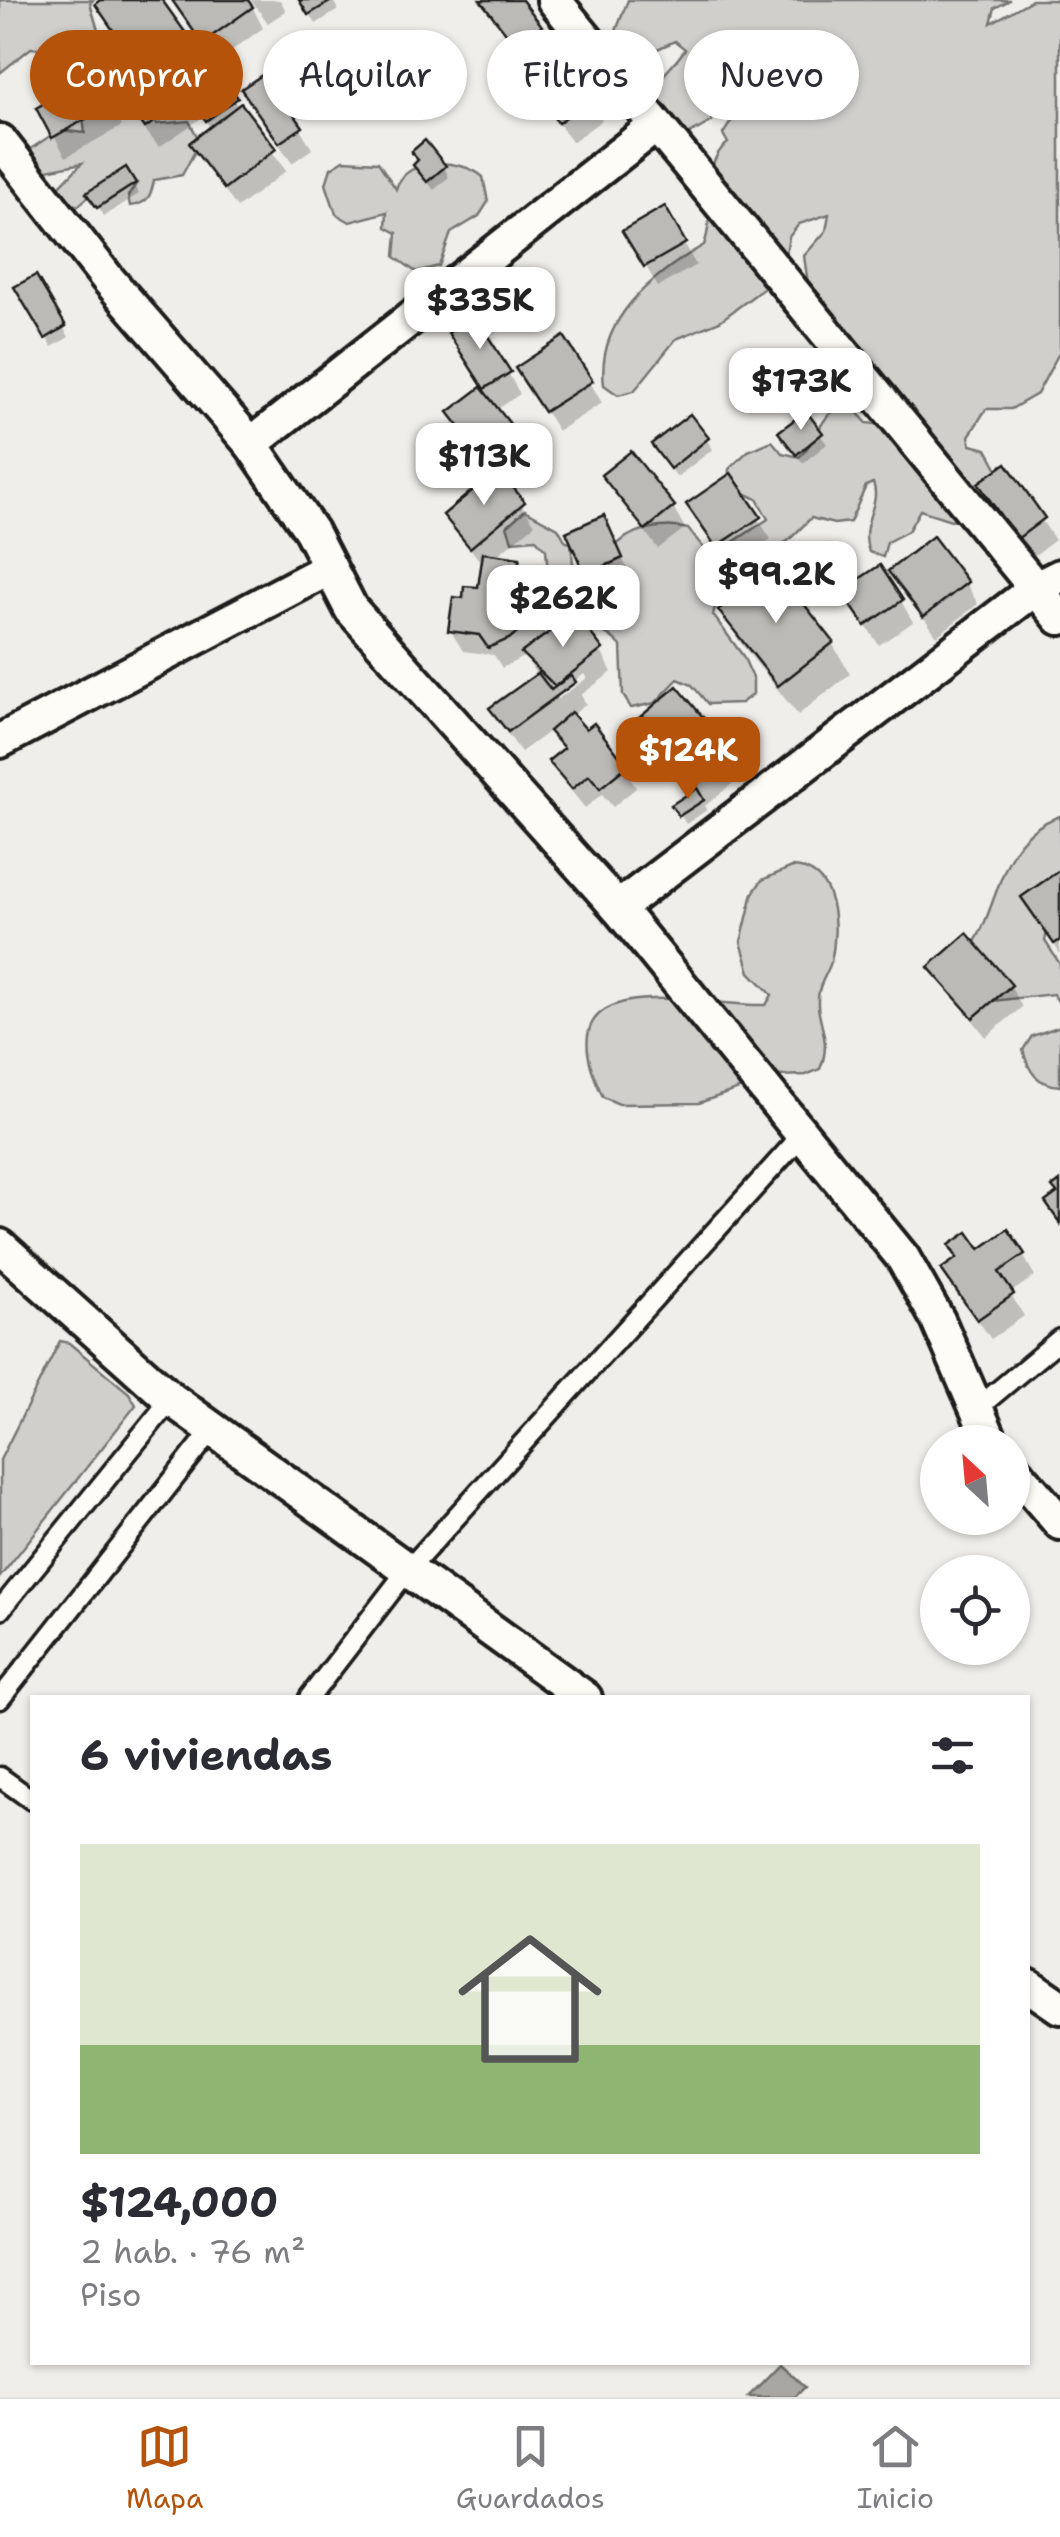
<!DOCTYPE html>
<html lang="es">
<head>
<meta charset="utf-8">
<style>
  :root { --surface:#fff; --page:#f2f2f3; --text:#2b2b33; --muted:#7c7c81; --line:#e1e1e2; --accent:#b45309 }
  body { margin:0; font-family:"Shantell Sans",sans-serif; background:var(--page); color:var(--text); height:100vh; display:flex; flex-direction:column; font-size:38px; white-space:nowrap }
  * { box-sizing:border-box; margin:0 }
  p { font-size:32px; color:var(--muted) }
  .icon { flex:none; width:55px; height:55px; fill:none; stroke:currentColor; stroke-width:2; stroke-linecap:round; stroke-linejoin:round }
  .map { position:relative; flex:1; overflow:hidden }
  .side { position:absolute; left:30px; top:1695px; width:1000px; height:670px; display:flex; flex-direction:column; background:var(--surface); border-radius:0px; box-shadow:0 2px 8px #0004 }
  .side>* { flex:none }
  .guide { position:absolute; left:30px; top:30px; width:1000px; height:90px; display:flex; gap:20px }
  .needle { width:65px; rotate:334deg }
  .controls { position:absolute; left:920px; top:1425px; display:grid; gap:20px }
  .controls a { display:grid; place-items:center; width:110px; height:110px; border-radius:50%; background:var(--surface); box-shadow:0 2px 8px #0004; font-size:50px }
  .price { position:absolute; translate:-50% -85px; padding:0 22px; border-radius:20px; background:#fff; color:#222; font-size:32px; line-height:65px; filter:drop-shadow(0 2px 5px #0008) }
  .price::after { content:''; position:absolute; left:50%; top:60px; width:30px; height:22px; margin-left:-15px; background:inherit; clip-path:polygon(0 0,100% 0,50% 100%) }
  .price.current { background:var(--accent); color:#fff }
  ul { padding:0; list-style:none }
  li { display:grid; align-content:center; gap:20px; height:530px; padding:0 50px }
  li span { display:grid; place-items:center; height:310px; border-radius:0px; color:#555 }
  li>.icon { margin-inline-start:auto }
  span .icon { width:180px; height:180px; fill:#fffc; stroke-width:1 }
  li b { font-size:42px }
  h2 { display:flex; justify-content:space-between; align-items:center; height:120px; padding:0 50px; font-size:42px }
  .tag { padding:0 35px; border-radius:45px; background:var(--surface); box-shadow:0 2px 8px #0004; font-size:35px; line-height:90px }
  .tag.current { background:var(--accent); color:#fff }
  .dock { display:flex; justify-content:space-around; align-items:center; height:140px; border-top:2px solid var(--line); background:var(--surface); font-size:28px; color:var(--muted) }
  .dock a { display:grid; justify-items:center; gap:5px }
  .dock .current { color:var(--accent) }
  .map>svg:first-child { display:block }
</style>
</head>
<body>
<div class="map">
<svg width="1060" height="2397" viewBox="0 0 1060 2397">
  <rect width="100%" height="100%" fill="#f0eeea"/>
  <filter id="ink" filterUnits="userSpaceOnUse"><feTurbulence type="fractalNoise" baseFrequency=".01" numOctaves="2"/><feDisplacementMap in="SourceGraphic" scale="20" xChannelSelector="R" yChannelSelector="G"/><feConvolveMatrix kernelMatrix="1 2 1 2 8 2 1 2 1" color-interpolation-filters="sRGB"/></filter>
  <g filter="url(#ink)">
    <!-- green -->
    <g fill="#d0cfcc" stroke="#767674" stroke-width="2.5">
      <polygon points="0,0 93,0 90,3 106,57 98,71 68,83 62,51 31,48 0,73"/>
      <path d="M628,0H1010L995,8L991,23L1032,0H1060V351L1037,394L1011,409H986L969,436L971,445L987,449L999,471L1002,505L989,513L951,520L920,510L908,531L887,542L883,557L869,552C858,523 882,505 873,483L866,486L850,522L834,524L811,518L789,540L760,558L762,562L748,582L715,607L713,615L743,656L753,678V694L741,703L708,704L692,685L678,679L655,703L631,708L623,695L621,646C593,615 575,636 547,623L544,605L558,586L548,573L546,550L536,539L512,541L507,526L525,510L558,528L566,542L571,543L574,574L580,581C602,571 603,556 620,542C635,528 668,523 688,529L709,554L718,552L768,519L757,499L728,485L729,469L748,451L772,441L782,453L799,457C820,440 818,411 849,404L867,423L876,424L882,419L811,305L804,256L826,231L829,214L799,224L789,237L783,269L772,282L720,321L676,339L634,391L618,395L604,385C596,320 652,275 704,245C717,210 698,164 728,143L723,134L732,120L781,103L836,67L840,51C820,39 800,36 778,44L774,76L761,86L744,85L724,61L709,56L712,121L683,138L650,103C656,76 672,70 685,49L675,41L653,51H620L614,36Z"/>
      <path d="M108,99L132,103L157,124L189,121L200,142L182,175L154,180C151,196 148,204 130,206L128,196L137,183L129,179L97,189L78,206L63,201L60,186L82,163L43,171L26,158L29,150L59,130L85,133L83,118Z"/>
      <path d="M344,160L378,162L396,189C405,156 462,158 483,177L488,202L479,216L451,233L439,266L416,272L395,257L397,233L386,227L387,212L350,222L336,214L326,184L331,168Z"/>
      <path d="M1060,816V877L1045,941L1060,964V1004L1053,994L993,1001L970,950C1003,901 996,838 1060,816Z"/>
      <path d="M792,867C837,868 839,927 831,962C828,972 821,981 819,991C813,1020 834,1036 820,1069L806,1075L776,1076L699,1103L619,1104L603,1097C537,960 698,1007 766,1005L772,995L750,972L741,942L753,893L762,880Z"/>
      <path d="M1060,1026V1086C1037,1084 1029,1073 1023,1050L1032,1036Z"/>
      <polygon points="60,1341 69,1343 129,1393 136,1405 0,1577 0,1460"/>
    </g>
    <!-- water -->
    <polygon fill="#a8a7a3" stroke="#706f6d" stroke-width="2.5" points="780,2364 805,2387 795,2397 748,2397"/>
    <!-- shadow -->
    <g fill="#0003" fill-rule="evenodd">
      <polygon points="105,0 159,0 286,171 237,208 192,143 211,129 203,117 159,147 116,94 130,54 98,5"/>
      <polygon points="172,0 249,0 263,28 216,62"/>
      <polygon points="251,0 280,0 286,11 268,23"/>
      <polygon points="302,0 333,0 338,10 316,24"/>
      <polygon points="482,0 519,0 552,48 536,62 538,65 556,53 602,120 572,142 525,75 533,69"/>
      <polygon points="94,78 122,126 66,157 39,109"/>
      <polygon points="256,111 300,128 312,149 292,163"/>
      <polygon points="444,167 449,177 434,190 422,175"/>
      <polygon points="125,170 139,194 104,216 90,193"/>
      <polygon points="664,209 696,265 658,287 626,232"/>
      <polygon points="35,278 69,337 52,347 18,288"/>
      <path d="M508,373L520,394L496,410L536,466L509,487L535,524L495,557L519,561L531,581L528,606L547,637L601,651L612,672L581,695L586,704L571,716L625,767L636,788L613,807L602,794L585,808L564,782L552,761L564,751L551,730L521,752L504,729L493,708L537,676L525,656L502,668L494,655L463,651L450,630L465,601L480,590L484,567L446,515L495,475L452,413ZM584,674L587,678L558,699V693Z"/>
      <polygon points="590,382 602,403 558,431 531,389"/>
      <polygon points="805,415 827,444 803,463 787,443"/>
      <polygon points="690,417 713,449 677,477 660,455"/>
      <polygon points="1005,466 1055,540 1031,558 981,484"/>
      <polygon points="604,476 673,507 685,528 658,549"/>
      <polygon points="730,477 771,539 730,567 702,525"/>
      <polygon points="603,519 633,580 600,595 570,533"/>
      <polygon points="774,570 832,643 850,674 798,715 739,641 722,610"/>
      <polygon points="891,571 966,583 978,604 937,636"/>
      <polygon points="901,601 913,622 879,645 857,613"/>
      <polygon points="642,719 731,755 743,775 705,806 707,810 686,824 675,806 697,791"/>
      <polygon points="1060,873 1060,954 1025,898"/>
      <polygon points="931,967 1010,986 1022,1007 986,1037"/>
      <polygon points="979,1252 1023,1255 1035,1276 1010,1293 1024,1316 991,1339 957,1290"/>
    </g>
    <!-- building -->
    <g fill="#bbbab6" stroke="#1c1c1c" stroke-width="2.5">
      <polygon points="100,0 162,0 195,46 119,99 100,72 128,52 95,4"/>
      <polygon points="172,0 248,0 253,7 202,43"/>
      <polygon points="299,0 333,0 308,15"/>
      <polygon points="480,0 522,0 542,26 517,47"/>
      <polygon points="201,45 238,98 206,121 189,97 145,128 125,99"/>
      <polygon points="556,49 592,98 558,123 522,74"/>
      <polygon points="265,73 303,127 279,143 241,89"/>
      <polygon points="95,74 112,104 52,138 36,108"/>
      <polygon points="241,103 276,149 224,189 189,143"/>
      <polygon points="425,140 446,166 427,182 413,165 418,160 411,152"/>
      <polygon points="126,167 136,183 97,208 86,193"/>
      <polygon points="665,206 686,243 644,267 622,231"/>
      <polygon points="36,275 66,326 45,339 14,287"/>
      <polygon points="475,316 511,372 484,389 448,333"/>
      <polygon points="564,336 593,381 544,412 515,368"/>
      <polygon points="481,387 526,444 493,470 448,412"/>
      <polygon points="806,411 823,433 796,455 778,432"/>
      <polygon points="690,414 709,438 670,469 651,444"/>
      <polygon points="631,451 675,506 645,530 601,475"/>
      <polygon points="1006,463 1045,518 1017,539 978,483"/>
      <polygon points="498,469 525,502 470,548 443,515"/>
      <polygon points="731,473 761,517 716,547 686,504"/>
      <polygon points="604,515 623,558 585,575 566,532"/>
      <polygon points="933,536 968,582 923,617 888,571"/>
      <polygon points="483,553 520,558 517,586 537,616 509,639 488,648 479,635 448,631 453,597 463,598 464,586 478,587"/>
      <polygon points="880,565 903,600 865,626 841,591"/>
      <polygon points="774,566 834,642 778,686 718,610"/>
      <polygon points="575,613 603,649 555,686 521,653"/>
      <polygon points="538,673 551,690 571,675 576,682 508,732 489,708"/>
      <polygon points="677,686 733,753 694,785 639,718"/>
      <polygon points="571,712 586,729 594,723 627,766 600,788 589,775 572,789 548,761 564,748 549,731"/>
      <polygon points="697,788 704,800 679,816 671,805"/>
      <polygon points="1060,870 1060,940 1054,944 1021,897"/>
      <polygon points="967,933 1012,985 973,1018 928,967"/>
      <polygon points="1060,1181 1060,1223 1045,1202 1057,1193 1052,1187"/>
      <polygon points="1008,1229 1025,1254 999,1272 1014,1294 977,1320 941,1269 957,1258 949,1245 968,1232 980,1249"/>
    </g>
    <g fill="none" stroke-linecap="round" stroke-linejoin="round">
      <!-- lane casing -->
      <g stroke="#1c1c1c" stroke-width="25">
        <g id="lane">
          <polyline points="974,1411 1060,1339"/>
          <polyline points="0,1610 171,1399"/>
          <polyline points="309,1698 406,1572 802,1135"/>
          <polyline points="0,1699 213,1429"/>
          <polyline points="0,1777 32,1800"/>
        </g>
      </g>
      <!-- street casing -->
      <g stroke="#1c1c1c" stroke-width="40">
        <g id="street">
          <polyline points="554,0 1060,618"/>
          <polyline points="0,141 107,278 251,444 311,531 351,609 618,908 903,1258 938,1320 991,1442"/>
          <polyline points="251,444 654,127"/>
          <polyline points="0,741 328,569"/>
          <polyline points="618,908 1036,588 1060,576"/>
          <polyline points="0,1246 171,1399 585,1698"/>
          <polyline points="1012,1467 1060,1523"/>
          <polyline points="1028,1985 1060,2007"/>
        </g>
      </g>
      <!-- lane -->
      <use href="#lane" stroke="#fdfcf7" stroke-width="18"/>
      <!-- street -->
      <use href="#street" stroke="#fdfcf7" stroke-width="32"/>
    </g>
  </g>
</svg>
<div class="controls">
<a><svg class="needle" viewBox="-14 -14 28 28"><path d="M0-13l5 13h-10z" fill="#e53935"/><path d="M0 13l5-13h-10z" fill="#7c7c81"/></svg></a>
<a><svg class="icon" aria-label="locate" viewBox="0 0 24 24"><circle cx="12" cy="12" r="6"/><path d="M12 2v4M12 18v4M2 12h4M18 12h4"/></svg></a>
</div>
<b class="price" style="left:480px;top:352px">$335K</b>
<b class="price" style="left:801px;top:433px">$173K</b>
<b class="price" style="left:484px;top:508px">$113K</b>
<b class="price" style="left:776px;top:626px">$99.2K</b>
<b class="price" style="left:563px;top:650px">$262K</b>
<b class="price current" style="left:688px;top:802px">$124K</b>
<div class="guide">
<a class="tag current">Comprar</a>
<a class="tag">Alquilar</a>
<a class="tag">Filtros</a>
<a class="tag">Nuevo</a>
</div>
<section class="side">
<h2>6 viviendas<svg class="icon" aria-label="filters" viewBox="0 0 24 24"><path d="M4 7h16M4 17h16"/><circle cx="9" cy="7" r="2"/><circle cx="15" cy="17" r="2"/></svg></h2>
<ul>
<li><span style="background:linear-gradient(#dfe7d0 65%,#8fb573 0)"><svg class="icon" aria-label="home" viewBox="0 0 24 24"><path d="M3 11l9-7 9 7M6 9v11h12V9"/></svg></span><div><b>$124,000</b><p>2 hab. · 76 m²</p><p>Piso</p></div></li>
</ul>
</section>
</div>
<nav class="dock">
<a class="current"><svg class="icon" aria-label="map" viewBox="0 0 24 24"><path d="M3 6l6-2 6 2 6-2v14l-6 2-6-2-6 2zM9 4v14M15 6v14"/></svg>Mapa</a>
<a><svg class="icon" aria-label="saved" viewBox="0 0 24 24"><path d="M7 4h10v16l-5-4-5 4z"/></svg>Guardados</a>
<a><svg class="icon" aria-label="home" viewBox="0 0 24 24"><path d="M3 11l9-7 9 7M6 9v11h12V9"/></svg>Inicio</a>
</nav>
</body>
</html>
